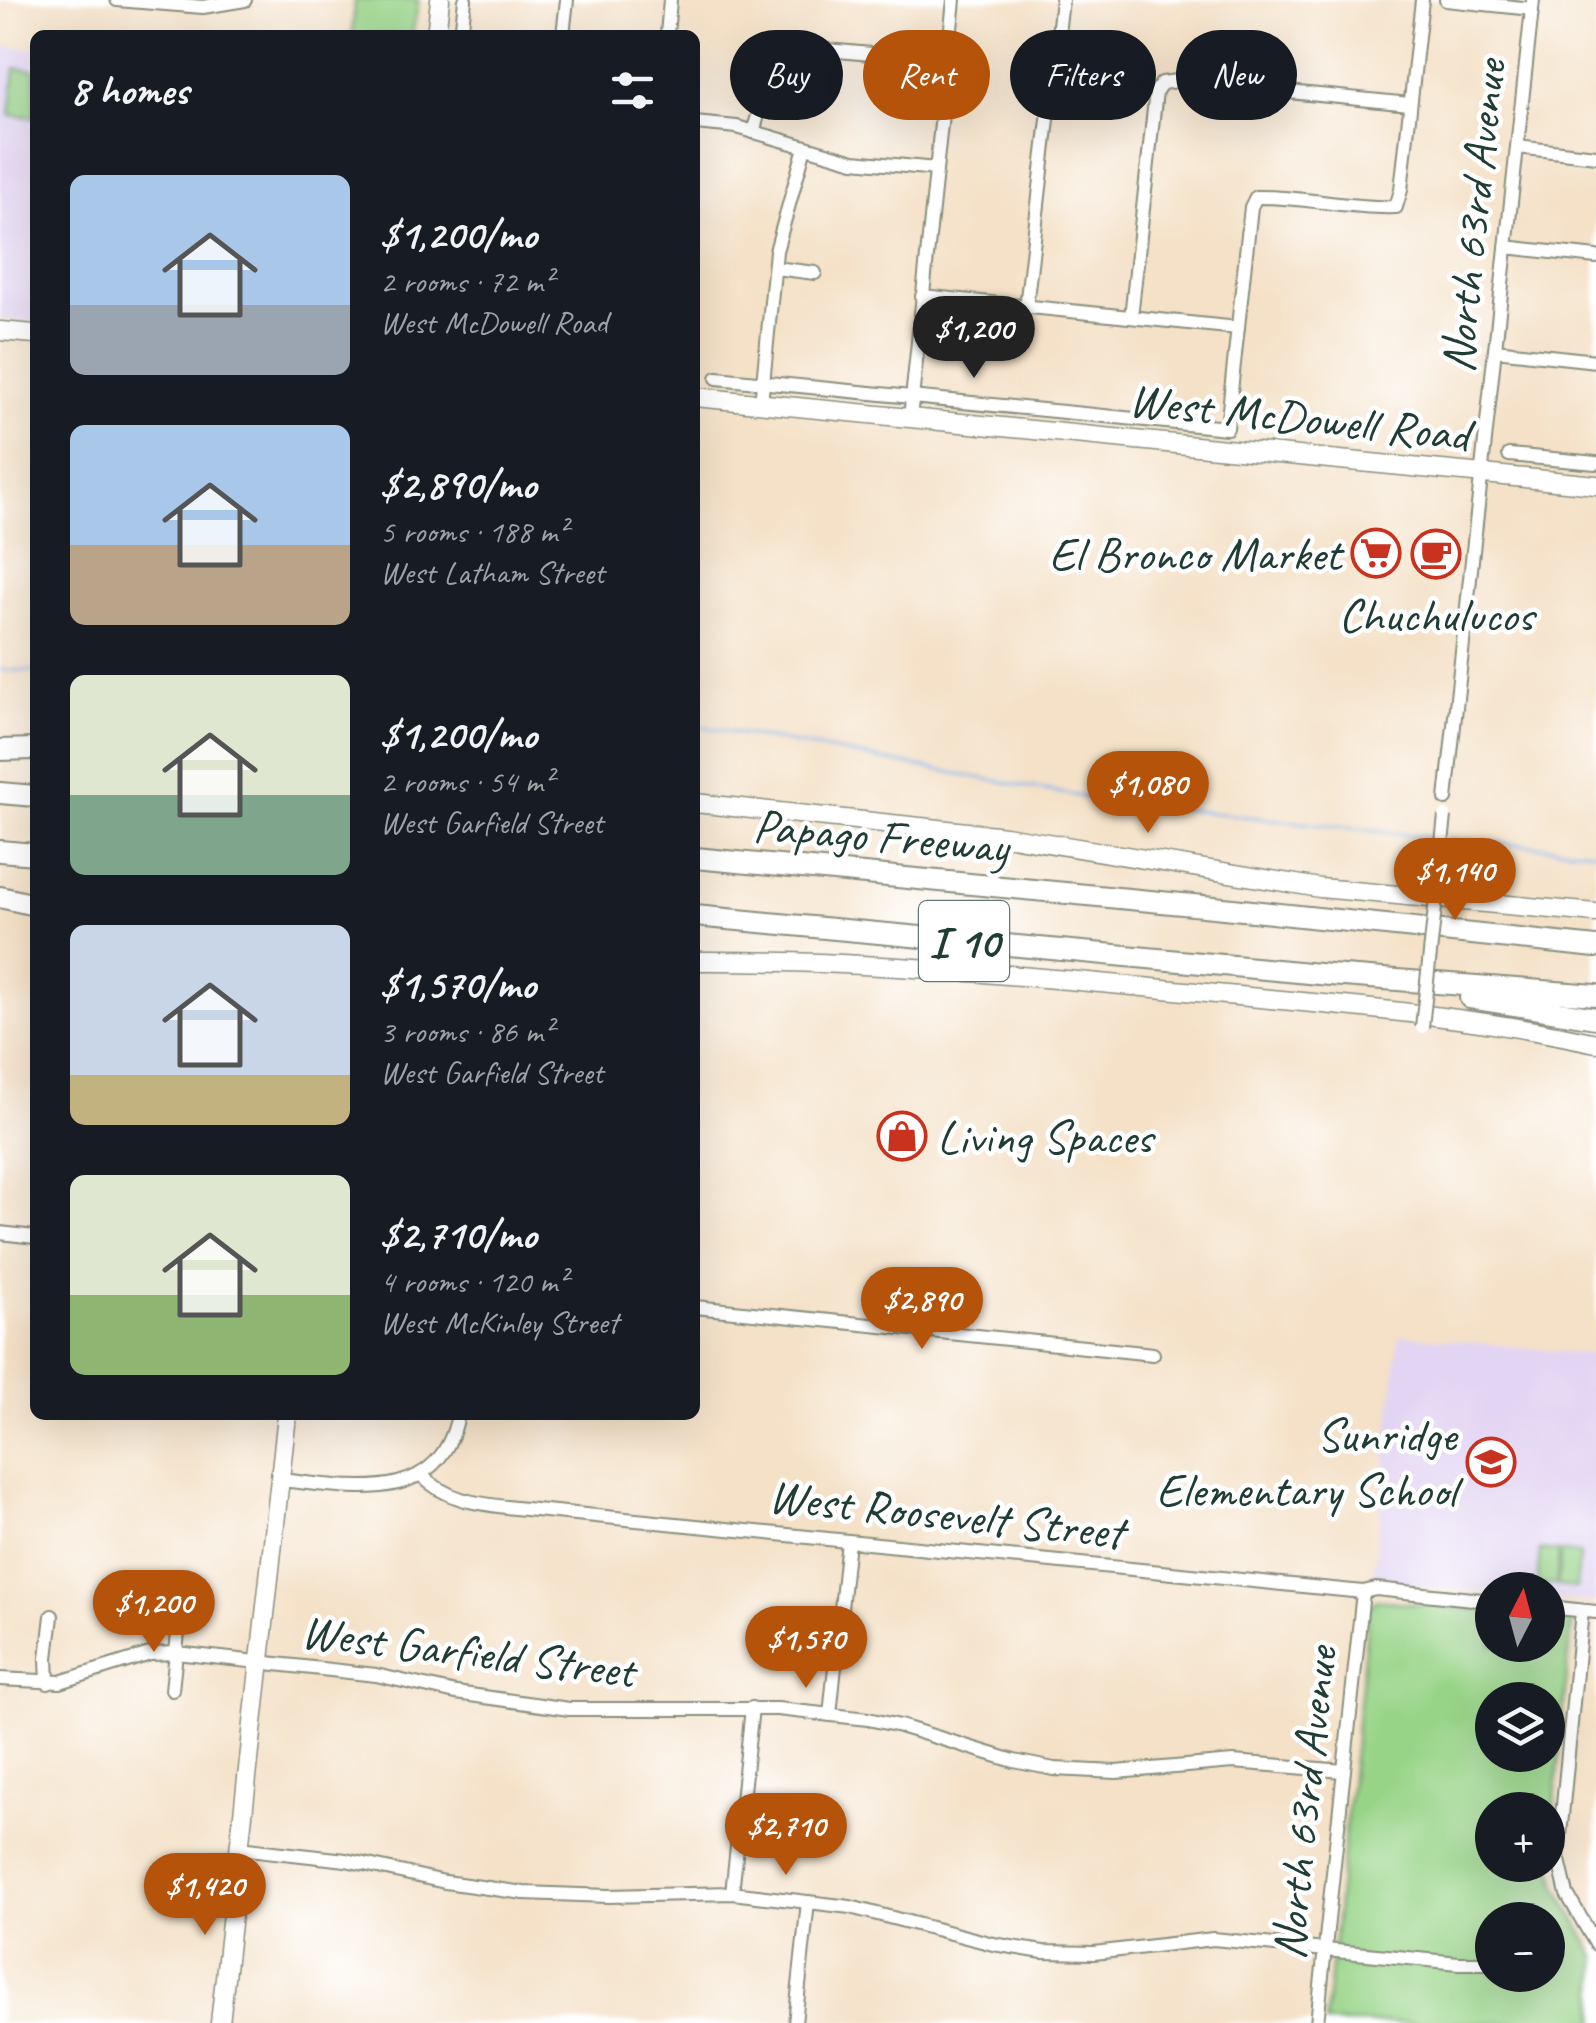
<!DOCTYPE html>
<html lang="en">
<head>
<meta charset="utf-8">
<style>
  :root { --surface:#171b24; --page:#20242c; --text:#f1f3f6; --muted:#9ea1a6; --accent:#b45309 }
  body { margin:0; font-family:Caveat,sans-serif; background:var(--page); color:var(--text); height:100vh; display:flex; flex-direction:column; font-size:38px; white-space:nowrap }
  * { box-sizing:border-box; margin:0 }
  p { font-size:32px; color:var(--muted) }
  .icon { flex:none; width:55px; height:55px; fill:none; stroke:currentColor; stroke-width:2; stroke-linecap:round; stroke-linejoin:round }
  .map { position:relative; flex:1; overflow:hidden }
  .sheet { position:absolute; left:30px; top:30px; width:670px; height:1390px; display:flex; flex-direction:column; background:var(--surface); border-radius:15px; box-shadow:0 10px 40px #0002 }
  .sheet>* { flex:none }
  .banner { position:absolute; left:730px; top:30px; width:715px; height:90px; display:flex; gap:20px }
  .needle { width:65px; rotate:6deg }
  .controls { position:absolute; left:1475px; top:1572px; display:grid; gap:20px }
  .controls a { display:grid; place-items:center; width:90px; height:90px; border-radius:50%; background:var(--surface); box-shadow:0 10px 40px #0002; font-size:50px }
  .price { position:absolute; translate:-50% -85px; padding:0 22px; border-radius:35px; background:var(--accent); color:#fff; font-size:32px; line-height:65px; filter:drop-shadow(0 2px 5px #0008) }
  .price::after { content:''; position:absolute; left:50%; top:60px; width:30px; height:22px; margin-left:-15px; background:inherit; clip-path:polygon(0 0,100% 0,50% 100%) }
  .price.active { background:#222; color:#fff }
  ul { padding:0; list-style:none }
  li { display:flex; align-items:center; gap:30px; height:250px; padding:0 40px }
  li span { display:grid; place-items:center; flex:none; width:280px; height:200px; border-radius:15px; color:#555 }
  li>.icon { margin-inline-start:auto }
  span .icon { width:120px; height:120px; fill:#fffc; stroke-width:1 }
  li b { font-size:42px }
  h2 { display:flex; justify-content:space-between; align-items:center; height:120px; padding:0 40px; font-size:42px }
  .pill { padding:0 35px; border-radius:45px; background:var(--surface); box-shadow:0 10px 40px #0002; font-size:35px; line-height:90px }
  .pill.active { background:var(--accent); color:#fff }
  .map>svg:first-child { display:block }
</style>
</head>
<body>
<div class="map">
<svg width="1596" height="2023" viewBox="0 0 1596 2023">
  <rect width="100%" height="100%" fill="#fff"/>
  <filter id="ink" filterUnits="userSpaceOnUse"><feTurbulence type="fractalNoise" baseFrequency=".01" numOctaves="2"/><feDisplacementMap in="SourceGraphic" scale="20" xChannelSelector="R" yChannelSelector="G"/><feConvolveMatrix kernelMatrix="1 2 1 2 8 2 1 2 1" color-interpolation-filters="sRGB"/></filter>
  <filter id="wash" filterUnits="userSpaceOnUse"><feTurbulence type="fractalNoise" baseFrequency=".0048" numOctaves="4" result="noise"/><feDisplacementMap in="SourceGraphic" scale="40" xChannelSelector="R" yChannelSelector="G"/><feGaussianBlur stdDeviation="2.25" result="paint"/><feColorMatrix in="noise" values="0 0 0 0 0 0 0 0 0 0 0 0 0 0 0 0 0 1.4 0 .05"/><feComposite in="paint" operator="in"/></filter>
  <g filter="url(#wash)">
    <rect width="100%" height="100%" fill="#f4e1c7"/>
    <!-- built -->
    <g fill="#e2d4f3">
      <polygon points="0,46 35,49 35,322 0,319"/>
      <polygon points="1399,1335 1596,1355 1596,1603 1548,1599 1548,1590 1492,1590 1492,1593 1387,1583 1376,1576 1374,1569"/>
    </g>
    <!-- green -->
    <g fill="#98d488" stroke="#5c885e" stroke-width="2.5" fill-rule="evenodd">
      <polygon points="355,0 419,0 412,35 352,35"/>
      <polygon points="15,68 35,70 35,117 10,115"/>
      <polygon points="1540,1550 1559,1552 1556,1585 1537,1584"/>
      <polygon points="1561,1552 1580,1554 1576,1588 1557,1586"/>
      <path d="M1377,1600L1492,1611V1645H1548V1617L1572,1622L1550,1849L1556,1885L1596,1957V2023H1325L1369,1607ZM1492,1700H1548V1755H1492ZM1492,1810H1548V1865H1492ZM1492,1920H1548V1975H1492Z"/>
    </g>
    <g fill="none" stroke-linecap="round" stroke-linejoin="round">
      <!-- stream -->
      <g stroke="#7cb4ec" stroke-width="2.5">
        <polyline points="0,670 35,671"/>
        <polyline points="695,725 1093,799 1435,838"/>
        <polyline points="1448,839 1596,851"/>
      </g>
    </g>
  </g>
  <g filter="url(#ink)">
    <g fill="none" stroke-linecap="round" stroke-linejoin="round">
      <!-- minor casing -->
      <g stroke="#8a8f7e" stroke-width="16">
        <g id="minor">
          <polyline points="117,0 203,7 245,0"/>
          <polyline points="1446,0 1532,9"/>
          <polyline points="461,35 465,0"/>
          <polyline points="563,35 567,0"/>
          <polyline points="667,35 670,0"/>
          <polyline points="695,123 737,127 854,161 936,169"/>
          <polyline points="753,132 777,53 783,46 948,61"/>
          <polyline points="1517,147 1596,156"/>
          <polyline points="1506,247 1596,257"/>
          <polyline points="775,268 815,273"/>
          <polyline points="922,296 1238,328"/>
          <polyline points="1026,307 1062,0"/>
          <polyline points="1131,317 1156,91 1162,83 1177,81 1410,104"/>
          <polyline points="1495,350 1596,361"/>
          <path d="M717,378L1227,428L1251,207L1256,197C1303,196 1349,209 1396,207L1401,190L1422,0"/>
          <polyline points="761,404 776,251 805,147"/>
          <polyline points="910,418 954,0"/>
          <polyline points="1509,455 1596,463"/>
          <polyline points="1446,799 1533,0"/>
          <polyline points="0,1233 35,1237"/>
          <polyline points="695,1307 1153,1354"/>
          <path d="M420,1474C446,1501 478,1504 515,1508L1363,1592L1376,1589L1492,1601"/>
          <path d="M280,1480C350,1487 439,1508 458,1415"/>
          <polyline points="1548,1607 1596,1612"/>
          <polyline points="1582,1611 1558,1856 1567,1894 1596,1944"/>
          <polyline points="0,1679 60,1682 150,1654 176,1653 376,1675 456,1693 569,1709 777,1709 868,1719 900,1726 1014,1761 1054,1769 1116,1772 1233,1762 1344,1771"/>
          <polyline points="48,1683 47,1658 52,1616"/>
          <polyline points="172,1690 179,1624"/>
          <polyline points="830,1715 848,1541"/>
          <polyline points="239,1848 346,1860 445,1882 524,1893 608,1896 732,1893 850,1907 993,1944 1043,1952 1094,1953 1213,1939 1459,1963 1492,1963"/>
          <polyline points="732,1893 752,1708"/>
          <polyline points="1548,1935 1558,1949 1557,1959 1548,1968"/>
          <polyline points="795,2023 808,1902"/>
          <polyline points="1317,2023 1363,1592"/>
        </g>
      </g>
      <!-- major casing -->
      <g stroke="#8a8f7e" stroke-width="21">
        <g id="major">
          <polyline points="436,35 440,0"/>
          <polyline points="0,331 35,334"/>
          <polyline points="695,397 1596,485"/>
          <polyline points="695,803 1005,836 1320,888 1596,913"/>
          <path d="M695,961C864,960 1028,976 1196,992C1330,1005 1464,1014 1596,1043"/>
          <polyline points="220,2023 287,1415"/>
        </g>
      </g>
      <!-- highway casing -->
      <g stroke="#8a8f7e" stroke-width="24">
        <g id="highway">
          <polyline points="0,750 35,749"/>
          <polyline points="0,793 35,796"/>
          <polyline points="0,851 35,854"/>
          <polyline points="695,858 1214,907 1596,947"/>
          <polyline points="0,897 35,905"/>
          <polyline points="695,916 1330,975 1596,995"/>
          <polyline points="1470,998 1596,1018"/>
        </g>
      </g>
      <!-- minor -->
      <use href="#minor" stroke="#fff" stroke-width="12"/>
      <!-- major -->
      <use href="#major" stroke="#fff" stroke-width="18"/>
      <!-- highway -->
      <use href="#highway" stroke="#fff" stroke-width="20"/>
      <!-- minor-bridge casing -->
      <g stroke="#8a8f7e" stroke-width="16" stroke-linecap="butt">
        <polyline id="minor-bridge" points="1422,1027 1445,816"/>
      </g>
      <!-- minor-bridge -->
      <use href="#minor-bridge" stroke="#fff" stroke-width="12"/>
    </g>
  </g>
  <!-- icons -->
  <defs>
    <g id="supermarket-ring" transform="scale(2.5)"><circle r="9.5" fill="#fff" stroke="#c8321e" stroke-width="1.5"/><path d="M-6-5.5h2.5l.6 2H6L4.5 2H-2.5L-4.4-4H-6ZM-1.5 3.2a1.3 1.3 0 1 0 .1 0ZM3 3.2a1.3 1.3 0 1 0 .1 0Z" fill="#c8321e"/></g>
    <g id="cafe-ring" transform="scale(2.5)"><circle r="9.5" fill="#fff" stroke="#c8321e" stroke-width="1.5"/><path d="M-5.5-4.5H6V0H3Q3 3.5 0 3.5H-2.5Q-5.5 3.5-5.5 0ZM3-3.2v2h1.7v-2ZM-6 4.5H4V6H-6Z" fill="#c8321e"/></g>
    <g id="shop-ring" transform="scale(2.5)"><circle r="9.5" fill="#fff" stroke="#c8321e" stroke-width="1.5"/><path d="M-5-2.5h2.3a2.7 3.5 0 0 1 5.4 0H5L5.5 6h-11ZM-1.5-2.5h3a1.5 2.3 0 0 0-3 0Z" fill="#c8321e"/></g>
    <g id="school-ring" transform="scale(2.5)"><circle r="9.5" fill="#fff" stroke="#c8321e" stroke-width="1.5"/><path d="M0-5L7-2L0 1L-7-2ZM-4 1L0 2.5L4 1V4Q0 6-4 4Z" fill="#c8321e"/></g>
  </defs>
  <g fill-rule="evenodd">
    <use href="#supermarket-ring" x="1376" y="553"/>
    <use href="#cafe-ring" x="1436" y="554"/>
    <use href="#shop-ring" x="902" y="1136"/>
    <use href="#school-ring" x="1491" y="1462"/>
  </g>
  <g text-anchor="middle" stroke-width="9" stroke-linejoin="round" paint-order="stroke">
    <!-- shield labels -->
    <rect fill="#fff" stroke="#627771" stroke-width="2.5" x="919" y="901" width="90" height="80" rx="8"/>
    <g font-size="45" font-weight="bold" fill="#1f3d34">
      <text x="964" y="957">I 10</text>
    </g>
    <!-- street labels -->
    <g font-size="48" fill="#1f3d34" stroke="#fff">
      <text transform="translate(1472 216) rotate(-84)" y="17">North 63rd Avenue</text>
      <text transform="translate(1299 416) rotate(6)" y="17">West McDowell Road</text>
      <text transform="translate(881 835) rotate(5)" y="17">Papago Freeway</text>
      <text transform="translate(946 1513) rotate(6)" y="17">West Roosevelt Street</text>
      <text transform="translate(468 1650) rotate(7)" y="17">West Garfield Street</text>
      <text transform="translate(1303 1803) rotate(-84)" y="17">North 63rd Avenue</text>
    </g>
    <!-- poi labels -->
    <g font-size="48" fill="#1f3d34" stroke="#fff" text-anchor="end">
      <text x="1341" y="570">El Bronco Market</text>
      <text x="1436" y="631" text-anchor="middle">Chuchulucos</text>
      <text x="937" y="1153" text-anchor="start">Living Spaces</text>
      <text x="1456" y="1451">Sunridge<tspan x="1456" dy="55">Elementary School</tspan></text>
    </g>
  </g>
</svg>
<div class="controls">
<a><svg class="needle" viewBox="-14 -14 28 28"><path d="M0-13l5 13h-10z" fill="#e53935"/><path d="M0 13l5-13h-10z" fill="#9ea1a6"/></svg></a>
<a><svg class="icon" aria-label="layers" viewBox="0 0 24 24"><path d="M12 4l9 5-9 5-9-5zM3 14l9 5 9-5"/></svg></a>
<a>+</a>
<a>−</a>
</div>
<b class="price active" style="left:974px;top:381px">$1,200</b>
<b class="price" style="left:1148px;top:836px">$1,080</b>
<b class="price" style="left:1455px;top:923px">$1,140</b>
<b class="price" style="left:922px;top:1352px">$2,890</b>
<b class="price" style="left:154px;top:1655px">$1,200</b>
<b class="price" style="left:806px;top:1691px">$1,570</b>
<b class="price" style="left:786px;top:1878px">$2,710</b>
<b class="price" style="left:205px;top:1938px">$1,420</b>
<div class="banner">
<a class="pill">Buy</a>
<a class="pill active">Rent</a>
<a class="pill">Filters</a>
<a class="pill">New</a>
</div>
<section class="sheet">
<h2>8 homes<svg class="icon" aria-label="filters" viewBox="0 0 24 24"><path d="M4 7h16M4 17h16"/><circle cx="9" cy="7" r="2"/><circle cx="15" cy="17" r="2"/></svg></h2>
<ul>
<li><span style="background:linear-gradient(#a9c7e8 65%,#9aa5b1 0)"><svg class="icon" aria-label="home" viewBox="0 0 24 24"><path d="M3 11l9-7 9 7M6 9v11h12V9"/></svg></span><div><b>$1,200/mo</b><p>2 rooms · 72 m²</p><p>West McDowell Road</p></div></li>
<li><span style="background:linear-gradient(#a9c7e8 60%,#b9a48a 0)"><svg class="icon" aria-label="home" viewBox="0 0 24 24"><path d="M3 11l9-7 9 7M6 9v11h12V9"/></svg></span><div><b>$2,890/mo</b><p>5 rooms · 188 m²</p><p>West Latham Street</p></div></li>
<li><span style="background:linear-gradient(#dfe7d0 60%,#7fa58c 0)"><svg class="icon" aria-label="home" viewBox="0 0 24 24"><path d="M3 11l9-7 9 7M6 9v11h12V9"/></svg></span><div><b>$1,200/mo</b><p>2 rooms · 54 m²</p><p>West Garfield Street</p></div></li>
<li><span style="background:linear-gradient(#c9d6e8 75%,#c2b280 0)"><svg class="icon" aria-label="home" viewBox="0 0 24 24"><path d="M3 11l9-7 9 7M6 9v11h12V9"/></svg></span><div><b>$1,570/mo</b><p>3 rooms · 86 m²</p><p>West Garfield Street</p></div></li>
<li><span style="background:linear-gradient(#dfe7d0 60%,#8fb573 0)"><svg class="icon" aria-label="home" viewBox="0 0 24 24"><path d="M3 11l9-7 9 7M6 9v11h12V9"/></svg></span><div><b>$2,710/mo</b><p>4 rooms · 120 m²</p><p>West McKinley Street</p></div></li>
</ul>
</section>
</div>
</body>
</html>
